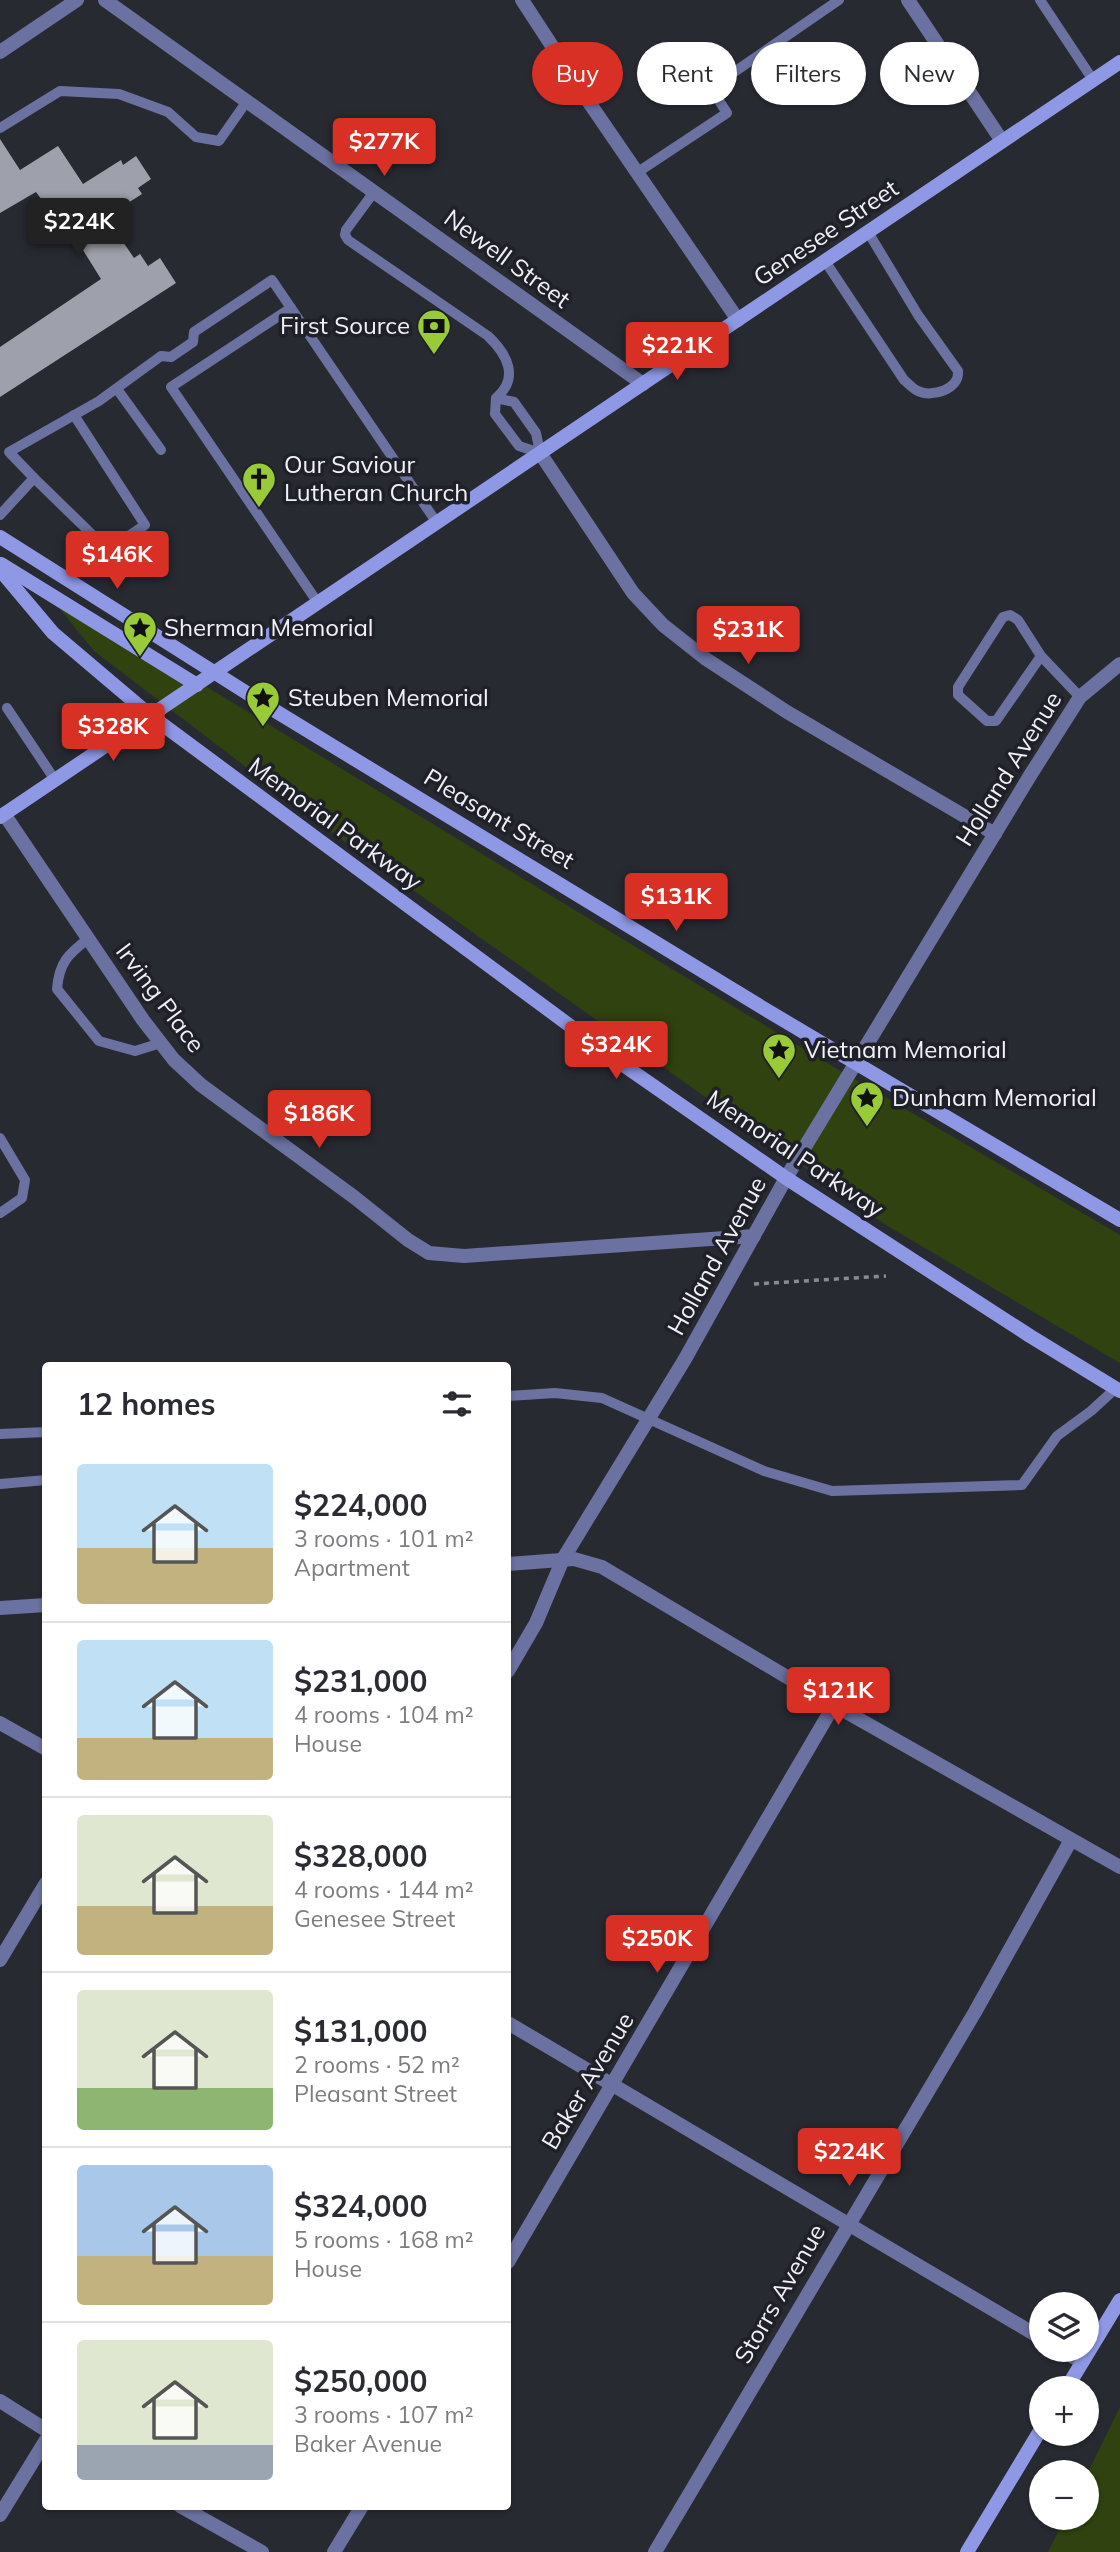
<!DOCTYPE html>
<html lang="en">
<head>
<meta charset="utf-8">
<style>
  :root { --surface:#fff; --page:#f2f2f3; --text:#2b2b33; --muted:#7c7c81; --line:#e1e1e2; --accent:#d93025 }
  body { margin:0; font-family:Mulish,sans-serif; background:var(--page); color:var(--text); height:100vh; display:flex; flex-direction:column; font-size:26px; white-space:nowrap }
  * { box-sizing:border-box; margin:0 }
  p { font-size:23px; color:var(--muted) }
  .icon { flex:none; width:38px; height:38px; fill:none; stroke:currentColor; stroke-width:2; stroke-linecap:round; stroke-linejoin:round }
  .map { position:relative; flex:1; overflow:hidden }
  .panel { position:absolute; left:42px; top:1362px; width:469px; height:1148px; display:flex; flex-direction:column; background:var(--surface); border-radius:7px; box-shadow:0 2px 5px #0004 }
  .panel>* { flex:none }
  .guide { position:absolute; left:532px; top:42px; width:483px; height:63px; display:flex; gap:14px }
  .buttons { position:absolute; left:1029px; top:2292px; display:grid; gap:14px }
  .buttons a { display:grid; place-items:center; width:70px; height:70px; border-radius:50%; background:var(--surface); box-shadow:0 2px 5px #0004; font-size:35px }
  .price { position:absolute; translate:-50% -60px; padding:0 16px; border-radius:7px; background:var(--accent); color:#fff; font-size:23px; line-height:46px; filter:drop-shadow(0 2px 4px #0008) }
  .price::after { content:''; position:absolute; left:50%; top:42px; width:21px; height:16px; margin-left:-10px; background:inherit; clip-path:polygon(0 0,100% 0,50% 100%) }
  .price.selected { background:#222; color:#fff }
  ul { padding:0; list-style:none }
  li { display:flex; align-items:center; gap:21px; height:175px; padding:0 35px }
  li+li { border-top:2px solid var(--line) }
  li span { display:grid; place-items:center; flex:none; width:196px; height:140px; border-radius:7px; color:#555 }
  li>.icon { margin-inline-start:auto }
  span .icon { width:84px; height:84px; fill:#fffc; stroke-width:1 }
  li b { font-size:30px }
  h2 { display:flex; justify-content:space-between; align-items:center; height:84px; padding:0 35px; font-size:30px }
  .chip { padding:0 24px; border-radius:32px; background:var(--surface); box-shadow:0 2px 5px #0004; font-size:24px; line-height:63px }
  .chip.selected { background:var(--accent); color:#fff }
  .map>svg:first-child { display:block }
</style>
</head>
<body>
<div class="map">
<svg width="1120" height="2552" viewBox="0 0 1120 2552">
  <rect width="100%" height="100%" fill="#282a32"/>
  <!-- green -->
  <g fill="#2f420f">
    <polygon points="42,587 827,1063 1120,1235 1120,1363 886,1225 331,832 94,651"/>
    <polygon points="1120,2407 1120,2552 1048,2552 1065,2518 1087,2518 1087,2474"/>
  </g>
  <!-- building -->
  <polygon fill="#9ea0ab" points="0,139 20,170 58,146 83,184 121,160 123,165 136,156 151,179 138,188 142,194 106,217 134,258 140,254 148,266 160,258 176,283 0,397 0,347 101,279 68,226 64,230 36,192 0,213"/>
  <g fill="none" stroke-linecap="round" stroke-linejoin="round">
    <!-- path -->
    <polyline stroke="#898b92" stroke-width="3.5" stroke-dasharray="5 5" stroke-linecap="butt" points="754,1284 886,1276"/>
    <!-- lane -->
    <g stroke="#6b71a0" stroke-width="10">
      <polyline points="1040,0 1093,80"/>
      <polyline points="0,128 60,91 119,94 168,112 196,137 219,141 247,101"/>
      <polyline points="638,172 727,113 711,88 839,0"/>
      <path d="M374,192L346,230L345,235L348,240L488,336C507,354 520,378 496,398L495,414L519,446L540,453L536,433L514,402L496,398"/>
      <path d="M825,261L904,380C908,383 913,389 918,391C932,398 960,389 958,371L918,315L868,232"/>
      <polyline points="291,308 171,387 318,603"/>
      <polyline points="117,389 161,450"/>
      <polyline points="34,478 108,550 145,525 74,415"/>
      <polyline points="0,515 34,478 9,452 99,401 161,356 171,357 193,342 194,332 272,280 437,523"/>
      <polyline points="1041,656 996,721 987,721 958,695 958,687 1003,617 1010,615 1018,620 1041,656 1080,697"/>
      <polyline points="7,708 55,780"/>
      <path d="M88,939C68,954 59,963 57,989L99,1041L135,1051L161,1043"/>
      <polyline points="0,1138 25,1180 22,1198 0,1213"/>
      <polyline points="508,1396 555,1393 602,1398 764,1471 832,1491 1022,1485 1057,1436 1091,1411 1116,1388"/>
      <polyline points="0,1434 46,1432"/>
      <polyline points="0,1484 46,1480"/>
    </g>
    <!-- street -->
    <g stroke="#6b71a0" stroke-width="14">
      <polyline points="105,0 643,384"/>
      <polyline points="522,0 584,95 738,320"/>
      <polyline points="908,0 1002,141"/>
      <polyline points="0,52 77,0"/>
      <polyline points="540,453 633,593 663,625 706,659 787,712 995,834"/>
      <polyline points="4,814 143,1020 174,1060 201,1085 354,1197 408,1240 429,1253 464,1256 754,1236"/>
      <polyline points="508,1564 574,1559 602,1567 834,1705 1120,1867"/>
      <polyline points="0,1608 46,1605"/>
      <polyline points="508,1671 536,1623 563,1559 685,1359 786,1178 1031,774 1080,697 1120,664"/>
      <polyline points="0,1723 46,1749"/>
      <polyline points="0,1960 46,1883"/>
      <polyline points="508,2023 1041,2338"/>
      <polyline points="508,2262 834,1705"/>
      <polyline points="1061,2350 1082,2362"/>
      <polyline points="0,2401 46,2430"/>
      <polyline points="180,2506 262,2552"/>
      <polyline points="0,2515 46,2440"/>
      <polyline points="334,2552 362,2506"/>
      <polyline points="655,2552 975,2012 1071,1840"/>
    </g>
    <!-- secondary -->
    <g stroke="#8f98e4" stroke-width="14">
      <polyline points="0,537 277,712 768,1011 1120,1220"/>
      <polyline points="1,564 197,685"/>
      <polyline points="0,570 53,633 151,716 619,1062 786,1178 1030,1336 1120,1391"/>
      <polyline points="0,817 1120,62"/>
      <polyline points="1066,2389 1120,2300"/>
      <polyline points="967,2552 1041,2429"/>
    </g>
  </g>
  <!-- icons -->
  <defs>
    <g id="bank-pin" transform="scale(1.75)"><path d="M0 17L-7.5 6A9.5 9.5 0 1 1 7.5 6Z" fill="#98cb37" stroke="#1f2028"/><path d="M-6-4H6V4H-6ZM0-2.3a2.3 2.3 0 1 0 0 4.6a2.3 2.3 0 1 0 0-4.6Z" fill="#111"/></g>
    <g id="church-pin" transform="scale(1.75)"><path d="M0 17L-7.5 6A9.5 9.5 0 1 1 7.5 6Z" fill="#98cb37" stroke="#1f2028"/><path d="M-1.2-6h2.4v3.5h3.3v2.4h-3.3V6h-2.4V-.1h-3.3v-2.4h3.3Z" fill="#111"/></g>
    <g id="sight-pin" transform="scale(1.75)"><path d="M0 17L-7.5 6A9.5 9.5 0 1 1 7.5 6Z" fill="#98cb37" stroke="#1f2028"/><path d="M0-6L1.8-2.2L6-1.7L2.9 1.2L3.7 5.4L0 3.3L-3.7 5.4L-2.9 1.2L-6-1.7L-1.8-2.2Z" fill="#111"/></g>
  </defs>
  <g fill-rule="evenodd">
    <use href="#bank-pin" x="434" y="326"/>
    <use href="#church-pin" x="259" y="479"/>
    <use href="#sight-pin" x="140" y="628"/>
    <use href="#sight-pin" x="263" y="698"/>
    <use href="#sight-pin" x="779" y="1050"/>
    <use href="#sight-pin" x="867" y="1098"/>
  </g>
  <g text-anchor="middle" stroke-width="7" stroke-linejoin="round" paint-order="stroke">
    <!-- street labels -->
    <g font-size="24" fill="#f1f2f8" stroke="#1f2028">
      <text transform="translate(826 233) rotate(-34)" y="8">Genesee Street</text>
      <text transform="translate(507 259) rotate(36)" y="8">Newell Street</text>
      <text transform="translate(1009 769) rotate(-58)" y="8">Holland Avenue</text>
      <text transform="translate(499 819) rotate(31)" y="8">Pleasant Street</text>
      <text transform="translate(335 824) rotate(36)" y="8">Memorial Parkway</text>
      <text transform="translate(160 998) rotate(53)" y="8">Irving Place</text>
      <text transform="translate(795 1154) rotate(34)" y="8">Memorial Parkway</text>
      <text transform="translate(717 1256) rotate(-61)" y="8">Holland Avenue</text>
      <text transform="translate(588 2081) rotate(-59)" y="8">Baker Avenue</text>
      <text transform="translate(780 2294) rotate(-60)" y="8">Storrs Avenue</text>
    </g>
    <!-- poi labels -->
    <g font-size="24" fill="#f1f2f8" stroke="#1f2028" text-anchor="start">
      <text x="410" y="334" text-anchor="end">First Source</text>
      <text x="284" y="473">Our Saviour<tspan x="284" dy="28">Lutheran Church</tspan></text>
      <text x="164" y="636">Sherman Memorial</text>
      <text x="288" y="706">Steuben Memorial</text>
      <text x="804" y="1058">Vietnam Memorial</text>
      <text x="892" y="1106">Dunham Memorial</text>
    </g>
  </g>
</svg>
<div class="buttons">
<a><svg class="icon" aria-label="layers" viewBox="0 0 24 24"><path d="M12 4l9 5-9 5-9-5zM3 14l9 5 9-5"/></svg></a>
<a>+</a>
<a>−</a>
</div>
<b class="price" style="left:384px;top:178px">$277K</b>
<b class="price selected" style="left:79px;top:258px">$224K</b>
<b class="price" style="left:677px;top:382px">$221K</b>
<b class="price" style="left:117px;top:591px">$146K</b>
<b class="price" style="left:748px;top:666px">$231K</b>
<b class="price" style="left:113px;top:763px">$328K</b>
<b class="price" style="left:676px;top:933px">$131K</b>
<b class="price" style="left:616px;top:1081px">$324K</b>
<b class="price" style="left:319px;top:1150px">$186K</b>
<b class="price" style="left:838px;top:1727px">$121K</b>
<b class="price" style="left:657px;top:1975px">$250K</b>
<b class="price" style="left:849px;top:2188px">$224K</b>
<div class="guide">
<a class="chip selected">Buy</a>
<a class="chip">Rent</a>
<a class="chip">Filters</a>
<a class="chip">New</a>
</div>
<section class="panel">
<h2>12 homes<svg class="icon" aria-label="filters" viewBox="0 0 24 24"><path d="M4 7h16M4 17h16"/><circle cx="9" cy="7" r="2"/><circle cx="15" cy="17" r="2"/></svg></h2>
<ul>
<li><span style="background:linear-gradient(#bfe0f5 60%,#c2b280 0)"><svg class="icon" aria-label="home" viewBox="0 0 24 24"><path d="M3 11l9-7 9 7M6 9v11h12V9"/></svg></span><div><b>$224,000</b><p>3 rooms · 101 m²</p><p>Apartment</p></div></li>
<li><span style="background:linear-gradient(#bfe0f5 70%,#c2b280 0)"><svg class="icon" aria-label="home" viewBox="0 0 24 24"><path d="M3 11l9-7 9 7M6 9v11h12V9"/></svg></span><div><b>$231,000</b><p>4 rooms · 104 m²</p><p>House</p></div></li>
<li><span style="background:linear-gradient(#dfe7d0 65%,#c2b280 0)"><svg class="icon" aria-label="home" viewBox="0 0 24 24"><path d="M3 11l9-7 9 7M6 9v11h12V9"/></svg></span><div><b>$328,000</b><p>4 rooms · 144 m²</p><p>Genesee Street</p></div></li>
<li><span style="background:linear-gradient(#dfe7d0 70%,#8fb573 0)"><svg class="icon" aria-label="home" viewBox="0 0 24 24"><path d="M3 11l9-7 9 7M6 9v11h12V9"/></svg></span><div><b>$131,000</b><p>2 rooms · 52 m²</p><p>Pleasant Street</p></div></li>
<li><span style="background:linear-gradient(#a9c7e8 65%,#c2b280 0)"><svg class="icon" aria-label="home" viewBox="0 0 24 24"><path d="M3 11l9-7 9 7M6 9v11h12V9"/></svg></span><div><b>$324,000</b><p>5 rooms · 168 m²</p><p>House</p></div></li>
<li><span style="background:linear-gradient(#dfe7d0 75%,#9aa5b1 0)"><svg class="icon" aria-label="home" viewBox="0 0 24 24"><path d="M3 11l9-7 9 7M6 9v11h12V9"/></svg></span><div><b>$250,000</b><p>3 rooms · 107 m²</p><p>Baker Avenue</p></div></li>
</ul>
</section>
</div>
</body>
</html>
